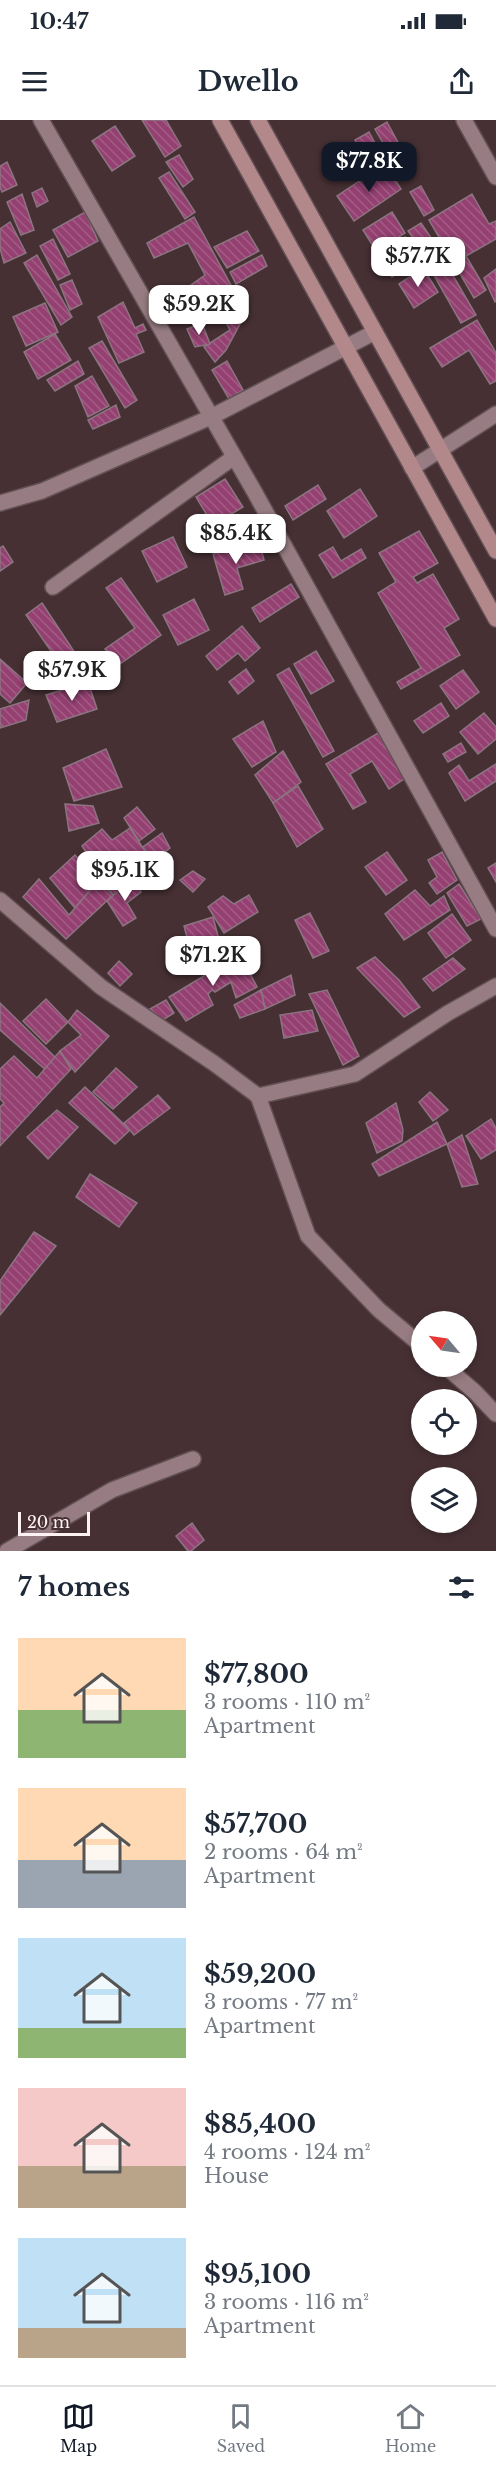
<!DOCTYPE html>
<html lang="en">
<head>
<meta charset="utf-8">
<style>
  :root { --surface:#fff; --page:#f6f6f7; --text:#1f2937; --muted:#747a83; --line:#e0e1e3; --accent:#111827 }
  body { margin:0; font-family:"Libre Baskerville",serif; background:var(--page); color:var(--text); height:100vh; display:flex; flex-direction:column; font-size:22px; white-space:nowrap }
  * { box-sizing:border-box; margin:0 }
  p { font-size:20px; color:var(--muted) }
  .icon { flex:none; width:33px; height:33px; fill:none; stroke:currentColor; stroke-width:2; stroke-linecap:round; stroke-linejoin:round }
  .map { position:relative; height:1431px; overflow:hidden }
  .sheet { display:flex; flex-direction:column; background:var(--surface); flex:1 }
  .sheet>* { flex:none }
  .needle { width:39px; rotate:299deg }
  .buttons { position:absolute; left:411px; top:1191px; display:grid; gap:12px }
  .buttons a { display:grid; place-items:center; width:66px; height:66px; border-radius:50%; background:var(--surface); box-shadow:0 3px 9px #0003; font-size:30px }
  .scale { position:absolute; left:18px; bottom:15px; width:72px; box-sizing:border-box; padding-left:6px; border:3px solid #fdf1f3; border-top:0; font-size:16px; line-height:21px; white-space:nowrap; color:#fdf1f3; -webkit-text-stroke:4px #463034; paint-order:stroke }
  .price { position:absolute; translate:-50% -51px; padding:0 14px; border-radius:12px; background:#fff; color:#222; font-size:20px; line-height:39px; filter:drop-shadow(0 2px 3px #0008) }
  .price::after { content:''; position:absolute; left:50%; top:36px; width:18px; height:14px; margin-left:-9px; background:inherit; clip-path:polygon(0 0,100% 0,50% 100%) }
  .price.on { background:var(--accent); color:#fff }
  ul { padding:0; list-style:none }
  li { display:flex; align-items:center; gap:18px; height:150px; padding:0 18px }
  li span { display:grid; place-items:center; flex:none; width:168px; height:120px; border-radius:0px; color:#555 }
  li>.icon { margin-inline-start:auto }
  span .icon { width:72px; height:72px; fill:#fffc; stroke-width:1 }
  li b { font-size:26px }
  h2 { display:flex; justify-content:space-between; align-items:center; height:72px; padding:0 18px; font-size:26px }
  .status { display:flex; justify-content:space-between; align-items:center; height:42px; padding:0 30px; background:var(--surface); direction:ltr }
  .status svg { height:16px; fill:currentColor }
  header { display:flex; justify-content:space-between; align-items:center; height:78px; padding:0 18px; background:var(--surface); font-size:27px; font-weight:700 }
  .tab-bar { display:flex; justify-content:space-around; align-items:center; height:84px; border-top:2px solid var(--line); background:var(--surface); font-size:16px; color:var(--muted) }
  .tab-bar a { display:grid; justify-items:center; gap:3px }
  .tab-bar .on { color:var(--accent) }
  .map>svg:first-child { display:block }
</style>
</head>
<body>
<div class="status"><b>10:47</b><svg viewBox="0 0 49 12"><path d="M0 12V9h3v3zM5 12V6h3v6zM10 12V3h3v9zM15 12V0h3v12zM26 1h20v11H26zM47 4h2v5h-2z"/></svg></div>
<header><svg class="icon" aria-label="menu" viewBox="0 0 24 24"><path d="M4 6h16M4 12h16M4 18h16"/></svg>Dwello<svg class="icon" aria-label="share" viewBox="0 0 24 24"><path d="M12 15V3M7 8l5-5 5 5M5 13v7h14v-7"/></svg></header>
<div class="map">
<svg width="496" height="1431" viewBox="0 0 496 1431">
  <defs>
    <pattern id="building-back-hatch" width="6" height="6" patternUnits="userSpaceOnUse" patternTransform="scale(1.5)"><rect width="6" height="6" fill="#944071"/><path d="M-1 5l2 2M0 0l6 6M5-1l2 2" fill="none" stroke="#a45c86"/></pattern>
  </defs>
  <rect width="100%" height="100%" fill="#463034"/>
  <!-- building -->
  <g fill="url(#building-back-hatch)" stroke="#8b7580" stroke-width="1.5">
    <polygon points="142,0 166,0 181,26 165,37"/>
    <polygon points="387,2 401,28 390,35 375,9"/>
    <polygon points="115,6 135,36 112,51 92,21"/>
    <polygon points="369,12 383,38 369,46 355,20"/>
    <polygon points="179,35 193,59 183,67 166,42"/>
    <polygon points="7,42 17,65 2,72 0,67 0,46"/>
    <polygon points="385,44 401,69 354,101 337,76"/>
    <polygon points="169,52 195,92 185,99 159,58"/>
    <polygon points="421,66 434,90 424,96 410,72"/>
    <polygon points="42,68 48,81 37,87 32,73"/>
    <polygon points="22,74 34,110 21,115 7,82"/>
    <polygon points="472,74 489,104 496,101 496,119 466,136 486,170 474,178 429,100"/>
    <polygon points="85,92 98,121 68,137 53,110"/>
    <polygon points="392,92 405,113 376,131 363,110"/>
    <polygon points="194,97 246,193 226,230 215,242 204,227 230,210 215,182 182,198 174,177 205,155 188,123 154,138 147,123"/>
    <polygon points="10,102 26,133 4,143 0,128 0,109"/>
    <polygon points="421,103 438,128 426,136 408,111"/>
    <polygon points="247,111 259,131 227,148 214,127"/>
    <polygon points="405,117 419,139 392,157 377,134"/>
    <polygon points="53,119 70,154 58,160 40,126"/>
    <polygon points="37,135 72,197 61,205 24,143"/>
    <polygon points="262,135 267,146 236,164 230,152"/>
    <polygon points="441,135 476,195 461,203 427,143"/>
    <polygon points="423,148 438,172 414,188 399,164"/>
    <polygon points="496,149 496,181 495,182 484,158"/>
    <polygon points="72,160 82,184 70,190 60,165"/>
    <polygon points="123,182 135,208 143,204 146,210 136,214 144,232 119,243 98,197"/>
    <polygon points="45,183 58,212 26,226 13,197"/>
    <polygon points="477,200 496,233 496,261 490,264 469,230 442,247 430,228"/>
    <polygon points="202,203 210,224 195,227 187,209"/>
    <polygon points="55,214 71,240 38,259 24,232"/>
    <polygon points="102,221 137,280 125,288 89,228"/>
    <polygon points="78,241 84,254 55,271 47,260"/>
    <polygon points="227,241 243,270 229,279 212,250"/>
    <polygon points="92,256 109,286 88,297 75,266"/>
    <polygon points="116,285 120,297 93,309 88,300"/>
    <polygon points="225,359 243,387 213,405 196,377"/>
    <polygon points="318,365 326,379 293,400 285,386"/>
    <polygon points="360,369 377,396 344,418 327,391"/>
    <polygon points="419,411 438,443 413,457 417,463 433,454 459,499 444,508 460,535 401,569 397,562 421,548 378,473 396,462 379,433"/>
    <polygon points="173,417 187,447 157,462 142,431"/>
    <polygon points="259,421 264,440 237,448 243,469 225,475 213,434"/>
    <polygon points="3,426 13,442 0,451 0,428"/>
    <polygon points="333,427 341,441 361,429 366,438 333,458 319,435"/>
    <polygon points="121,458 161,515 117,546 105,529 135,508 106,468"/>
    <polygon points="291,464 299,477 260,502 252,488"/>
    <polygon points="194,479 209,510 178,525 163,495"/>
    <polygon points="42,483 89,554 75,566 26,495"/>
    <polygon points="242,506 260,528 245,541 238,533 217,550 206,536"/>
    <polygon points="316,531 334,561 311,574 294,544"/>
    <polygon points="0,539 27,563 10,583 0,574"/>
    <polygon points="289,548 334,631 323,637 277,555"/>
    <polygon points="246,549 254,561 238,574 229,562"/>
    <polygon points="463,550 479,572 456,589 440,566"/>
    <polygon points="88,562 97,589 57,602 46,575"/>
    <polygon points="29,580 26,600 0,608 0,589"/>
    <polygon points="441,583 449,596 423,613 414,601"/>
    <polygon points="484,593 496,607 496,619 478,634 460,612"/>
    <polygon points="263,601 276,632 252,647 233,619"/>
    <polygon points="378,613 404,659 389,669 372,641 350,654 366,682 353,689 326,644"/>
    <polygon points="461,623 466,632 448,642 443,634"/>
    <polygon points="106,629 122,667 74,681 63,648"/>
    <polygon points="283,631 301,662 273,683 255,655"/>
    <polygon points="496,644 496,661 465,681 449,653 459,645 469,661"/>
    <polygon points="298,666 323,709 297,727 273,683"/>
    <polygon points="65,684 93,686 99,703 69,711"/>
    <polygon points="137,687 155,709 139,721 124,698"/>
    <polygon points="130,708 154,745 113,775 82,726 102,709 112,720"/>
    <polygon points="162,713 170,728 153,741 143,727"/>
    <polygon points="387,732 407,760 386,775 365,747"/>
    <polygon points="442,732 457,760 437,774 429,763 437,757 428,740"/>
    <polygon points="75,735 98,761 75,788 50,758"/>
    <polygon points="496,743 496,762 488,748"/>
    <polygon points="193,751 205,759 193,772 180,760"/>
    <polygon points="133,758 141,772 127,783 136,798 123,806 107,781"/>
    <polygon points="39,759 69,795 98,761 113,775 66,819 23,777"/>
    <polygon points="459,764 481,799 467,806 447,773"/>
    <polygon points="415,770 430,786 444,776 450,790 404,820 385,794"/>
    <polygon points="249,775 258,792 224,813 208,787 223,776 234,784"/>
    <polygon points="310,793 329,831 313,838 295,800"/>
    <polygon points="452,794 471,820 446,838 428,813"/>
    <polygon points="213,797 225,843 196,851 184,806"/>
    <polygon points="240,834 257,867 236,878 231,862 215,872 212,870 208,874 213,885 186,901 169,877"/>
    <polygon points="375,837 399,860 420,887 404,897 357,848"/>
    <polygon points="453,838 465,849 433,871 423,859"/>
    <polygon points="119,841 132,854 120,866 108,853"/>
    <polygon points="291,855 295,875 265,889 261,870"/>
    <polygon points="261,870 265,889 240,898 234,885"/>
    <polygon points="327,870 359,936 343,945 309,874"/>
    <polygon points="46,879 68,902 46,924 23,901"/>
    <polygon points="166,880 174,893 161,901 150,889"/>
    <polygon points="0,883 58,940 48,952 0,910"/>
    <polygon points="77,890 109,916 75,952 60,931 81,915 68,902"/>
    <polygon points="312,890 318,911 284,918 280,895"/>
    <polygon points="60,931 71,949 0,1026 0,987 4,983 0,979 0,949 14,936 37,958"/>
    <polygon points="116,948 137,967 113,989 93,972"/>
    <polygon points="85,967 130,1010 115,1024 69,983"/>
    <polygon points="430,972 448,990 433,1001 419,982"/>
    <polygon points="158,975 170,988 134,1015 124,1003"/>
    <polygon points="396,983 403,1010 402,1021 377,1033 366,1003"/>
    <polygon points="57,990 78,1007 48,1039 27,1017"/>
    <polygon points="491,999 496,1008 496,1030 481,1039 466,1016"/>
    <polygon points="437,1002 447,1024 379,1056 372,1044"/>
    <polygon points="462,1015 478,1064 462,1067 447,1024"/>
    <polygon points="90,1054 137,1083 119,1107 76,1077"/>
    <polygon points="34,1112 56,1126 0,1195 0,1161"/>
    <polygon points="192,1403 204,1420 191,1431 188,1431 176,1416"/>
  </g>
  <g fill="none" stroke-linecap="round" stroke-linejoin="round">
    <!-- street casing -->
    <g stroke="#625054" stroke-width="18">
      <g id="street">
        <polyline points="41,0 254,371 496,809"/>
        <polyline points="464,0 496,57"/>
        <polyline points="412,348 496,294"/>
        <polyline points="0,383 42,371 211,297 375,212"/>
        <polyline points="53,467 234,337"/>
        <polyline points="0,780 101,867 215,944 258,976 355,954 448,893 496,866"/>
        <polyline points="258,976 308,1116 379,1190 422,1226"/>
        <polyline points="445,1246 475,1272 496,1294"/>
        <polyline points="7,1431 112,1370 193,1339"/>
      </g>
    </g>
    <!-- secondary casing -->
    <g stroke="#625054" stroke-width="18">
      <g id="secondary">
        <polyline points="220,0 496,499"/>
        <polyline points="258,0 496,431"/>
      </g>
    </g>
    <!-- street -->
    <use href="#street" stroke="#977d83" stroke-width="15"/>
    <!-- secondary -->
    <use href="#secondary" stroke="#b3888b" stroke-width="15"/>
  </g>
</svg>
<div class="buttons">
<a><svg class="needle" viewBox="-14 -14 28 28"><path d="M0-13l5 13h-10z" fill="#e53935"/><path d="M0 13l5-13h-10z" fill="#747a83"/></svg></a>
<a><svg class="icon" aria-label="locate" viewBox="0 0 24 24"><circle cx="12" cy="12" r="6"/><path d="M12 2v4M12 18v4M2 12h4M18 12h4"/></svg></a>
<a><svg class="icon" aria-label="layers" viewBox="0 0 24 24"><path d="M12 4l9 5-9 5-9-5zM3 14l9 5 9-5"/></svg></a>
</div>
<div class="scale">20 m</div>
<b class="price on" style="left:369px;top:73px">$77.8K</b>
<b class="price" style="left:418px;top:168px">$57.7K</b>
<b class="price" style="left:199px;top:216px">$59.2K</b>
<b class="price" style="left:236px;top:445px">$85.4K</b>
<b class="price" style="left:72px;top:582px">$57.9K</b>
<b class="price" style="left:125px;top:782px">$95.1K</b>
<b class="price" style="left:213px;top:867px">$71.2K</b>
</div>
<section class="sheet">
<h2>7 homes<svg class="icon" aria-label="filters" viewBox="0 0 24 24"><path d="M4 7h16M4 17h16"/><circle cx="9" cy="7" r="2"/><circle cx="15" cy="17" r="2"/></svg></h2>
<ul>
<li><span style="background:linear-gradient(#ffd9b3 60%,#8fb573 0)"><svg class="icon" aria-label="home" viewBox="0 0 24 24"><path d="M3 11l9-7 9 7M6 9v11h12V9"/></svg></span><div><b>$77,800</b><p>3 rooms · 110 m²</p><p>Apartment</p></div></li>
<li><span style="background:linear-gradient(#ffd9b3 60%,#9aa5b1 0)"><svg class="icon" aria-label="home" viewBox="0 0 24 24"><path d="M3 11l9-7 9 7M6 9v11h12V9"/></svg></span><div><b>$57,700</b><p>2 rooms · 64 m²</p><p>Apartment</p></div></li>
<li><span style="background:linear-gradient(#bfe0f5 75%,#8fb573 0)"><svg class="icon" aria-label="home" viewBox="0 0 24 24"><path d="M3 11l9-7 9 7M6 9v11h12V9"/></svg></span><div><b>$59,200</b><p>3 rooms · 77 m²</p><p>Apartment</p></div></li>
<li><span style="background:linear-gradient(#f6c9c9 65%,#b9a48a 0)"><svg class="icon" aria-label="home" viewBox="0 0 24 24"><path d="M3 11l9-7 9 7M6 9v11h12V9"/></svg></span><div><b>$85,400</b><p>4 rooms · 124 m²</p><p>House</p></div></li>
<li><span style="background:linear-gradient(#bfe0f5 75%,#b9a48a 0)"><svg class="icon" aria-label="home" viewBox="0 0 24 24"><path d="M3 11l9-7 9 7M6 9v11h12V9"/></svg></span><div><b>$95,100</b><p>3 rooms · 116 m²</p><p>Apartment</p></div></li>
</ul>
</section>
<nav class="tab-bar">
<a class="on"><svg class="icon" aria-label="map" viewBox="0 0 24 24"><path d="M3 6l6-2 6 2 6-2v14l-6 2-6-2-6 2zM9 4v14M15 6v14"/></svg>Map</a>
<a><svg class="icon" aria-label="saved" viewBox="0 0 24 24"><path d="M7 4h10v16l-5-4-5 4z"/></svg>Saved</a>
<a><svg class="icon" aria-label="home" viewBox="0 0 24 24"><path d="M3 11l9-7 9 7M6 9v11h12V9"/></svg>Home</a>
</nav>
</body>
</html>
